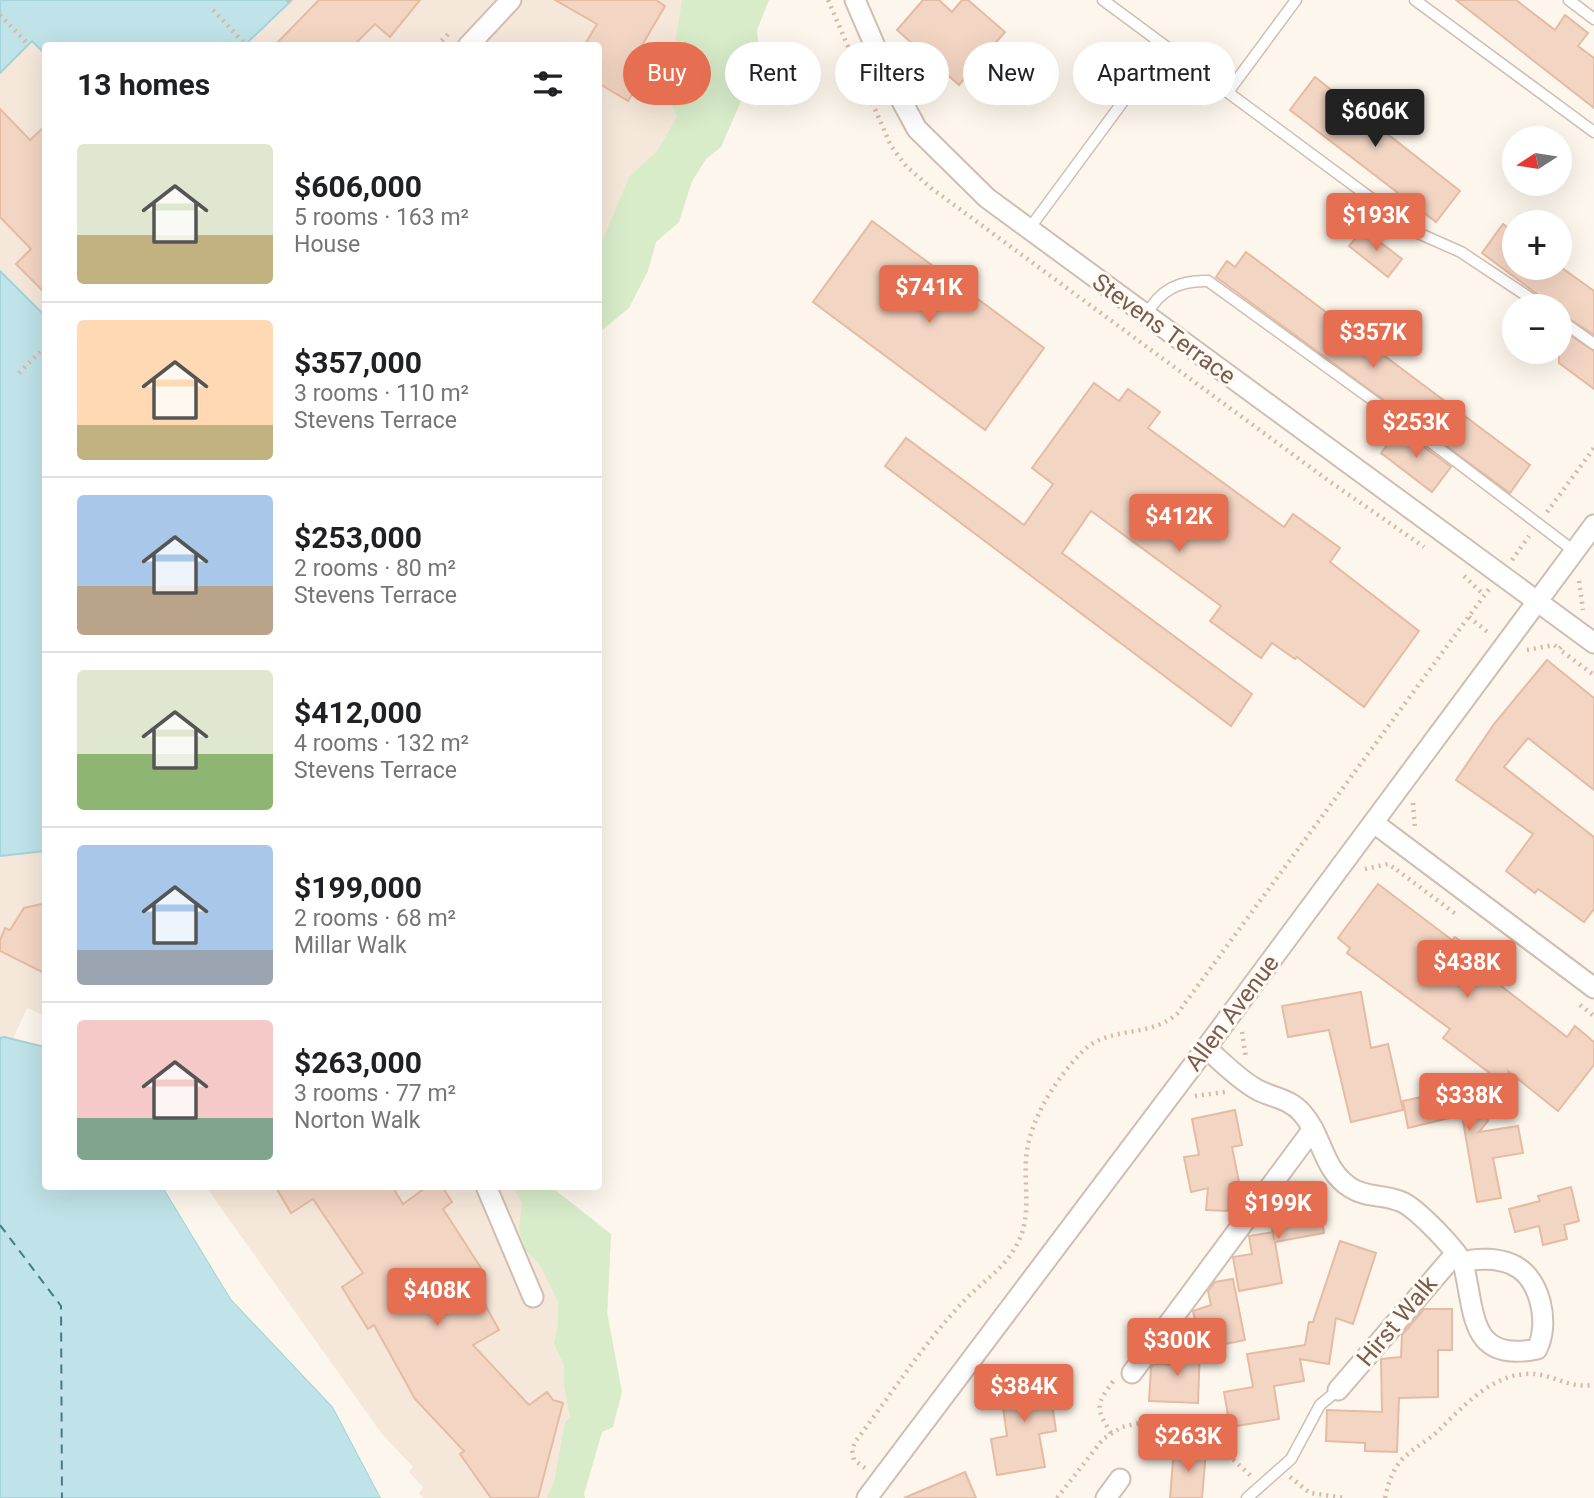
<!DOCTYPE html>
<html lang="en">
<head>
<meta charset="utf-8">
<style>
  :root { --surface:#fff; --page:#f6f6f6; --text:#202124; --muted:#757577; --line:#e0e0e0; --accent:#e76f51 }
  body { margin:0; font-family:Roboto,sans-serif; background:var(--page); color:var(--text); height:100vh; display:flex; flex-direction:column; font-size:26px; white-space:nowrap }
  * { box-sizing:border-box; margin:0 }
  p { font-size:23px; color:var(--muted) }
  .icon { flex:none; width:38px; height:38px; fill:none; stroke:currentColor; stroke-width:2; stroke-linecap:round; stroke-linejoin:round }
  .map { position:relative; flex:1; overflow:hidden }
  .side { position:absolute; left:42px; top:42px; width:560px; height:1148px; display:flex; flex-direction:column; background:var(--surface); border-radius:7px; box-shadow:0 7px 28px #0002 }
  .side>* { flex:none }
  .guide { position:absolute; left:623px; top:42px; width:665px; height:63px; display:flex; gap:14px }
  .needle { width:46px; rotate:258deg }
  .buttons { position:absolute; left:1502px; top:126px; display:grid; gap:14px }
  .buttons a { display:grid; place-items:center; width:70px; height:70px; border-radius:50%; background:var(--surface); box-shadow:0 7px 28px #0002; font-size:35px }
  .price { position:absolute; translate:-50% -60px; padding:0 16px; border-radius:7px; background:var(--accent); color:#fff; font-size:23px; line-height:46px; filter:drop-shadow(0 2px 4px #0008) }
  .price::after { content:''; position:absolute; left:50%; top:42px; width:21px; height:16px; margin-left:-10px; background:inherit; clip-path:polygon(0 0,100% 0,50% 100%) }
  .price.active { background:#222; color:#fff }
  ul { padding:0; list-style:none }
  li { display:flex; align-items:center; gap:21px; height:175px; padding:0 35px }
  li+li { border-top:2px solid var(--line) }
  li span { display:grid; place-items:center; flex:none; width:196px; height:140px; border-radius:7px; color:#555 }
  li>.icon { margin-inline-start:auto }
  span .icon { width:84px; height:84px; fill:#fffc; stroke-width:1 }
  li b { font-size:30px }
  h2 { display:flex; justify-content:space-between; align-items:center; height:84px; padding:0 35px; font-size:30px }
  .chip { padding:0 24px; border-radius:32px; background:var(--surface); box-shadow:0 7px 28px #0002; font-size:24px; line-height:63px }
  .chip.active { background:var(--accent); color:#fff }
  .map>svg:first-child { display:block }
</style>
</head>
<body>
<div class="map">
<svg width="1594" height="1498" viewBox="0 0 1594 1498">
  <rect width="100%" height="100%" fill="#fdf6ec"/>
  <!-- residential -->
  <g fill="#f5e8da">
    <polygon points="293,0 765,0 735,111 599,335 598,46 246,46"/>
    <polygon points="33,40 45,54 45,317 0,271 0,73"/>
    <polygon points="45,851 45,1016 27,1008 13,1039 0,1038 0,856"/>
    <polygon points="206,1187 551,1187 611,1234 602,1432 582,1498 423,1498 419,1493 423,1487 409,1472 413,1467 382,1434"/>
  </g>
  <!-- green -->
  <g fill="#d8ecc9">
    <polygon points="682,0 769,0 757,30 760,58 721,147 706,159 692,181 679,222 656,242 648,271 629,308 601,331 599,366 599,249 629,177 658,150 677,117 667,93"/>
    <polygon points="513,1187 551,1187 611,1234 607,1312 622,1392 613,1427 602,1432 584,1494 585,1498 547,1498 554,1482 565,1423 570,1417 564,1384 564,1365 554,1344 558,1323 558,1301 539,1263 524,1249 519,1227 522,1203"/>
  </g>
  <!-- water -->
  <g fill="#bfe3e8" stroke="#a5d3da" stroke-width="2">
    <polygon points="0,0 292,0 245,45 46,46 45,54 32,41 0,73"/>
    <polygon points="0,271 46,317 45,851 0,856"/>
    <polygon points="4,1037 45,1047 46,1186 163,1187 231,1299 333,1407 381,1498 0,1498 0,1038"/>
  </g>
  <!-- pier -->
  <polygon fill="#fdf6ec" points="167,1186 234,1297 336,1405 384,1498 381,1498 333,1407 231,1299 163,1187"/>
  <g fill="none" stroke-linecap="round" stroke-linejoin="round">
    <!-- ferry -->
    <polyline stroke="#437c86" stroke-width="2" stroke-dasharray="9 7" stroke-linecap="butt" points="0,1225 61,1306 62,1498"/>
  </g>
  <!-- building -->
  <g fill="#f3d5c3" stroke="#e6bba3" stroke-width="2">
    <polygon points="319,0 420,0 390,37 375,24 353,46 274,46"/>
    <polygon points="555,0 656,0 665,6 634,59 648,68 628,101 598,83 598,46 584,46 597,24"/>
    <polygon points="923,0 939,0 952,12 962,0 968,0 1005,32 959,85 897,30"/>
    <polygon points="1456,0 1516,0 1555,30 1565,15 1588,33 1578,46 1594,58 1594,108"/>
    <polygon points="1315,77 1460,191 1436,222 1290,110"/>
    <polygon points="0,109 30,140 46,125 46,294 16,264 31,249 0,217"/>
    <polygon points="872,221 1044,348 985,430 813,302"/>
    <polygon points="1503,224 1514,232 1514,268 1562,268 1594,291 1594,335 1559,312 1559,306 1553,306 1482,253"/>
    <polygon points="1363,229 1402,259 1388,277 1349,246"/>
    <polygon points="1246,252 1530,465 1510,493 1216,277 1227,261 1235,267"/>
    <polygon points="1559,328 1594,351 1594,389 1559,363"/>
    <polygon points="1094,383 1119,401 1128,389 1160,412 1148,428 1284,527 1293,514 1340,548 1330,562 1419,631 1364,707 1297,657 1295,659 1272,643 1261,658 1210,621 1221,606 1091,511 1062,553 1252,694 1231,726 885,466 906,438 1024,525 1053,484 1032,468"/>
    <polygon points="1400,429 1451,467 1432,492 1381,453"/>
    <polygon points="1547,660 1594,698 1594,790 1528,738 1504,767 1594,837 1594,909 1584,922 1538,889 1535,893 1506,871 1533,834 1456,780 1494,724"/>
    <polygon points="1378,884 1452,940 1455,937 1485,959 1478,968 1567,1037 1575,1026 1594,1042 1594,1065 1558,1111 1508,1071 1511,1089 1443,1038 1450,1029 1347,953 1350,948 1338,938"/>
    <polygon points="46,903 46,974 0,951 0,940 5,928 10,930 24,908"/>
    <polygon points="1361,992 1371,1048 1388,1044 1403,1110 1351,1122 1329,1030 1288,1037 1282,1006"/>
    <polygon points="1480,1084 1488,1121 1479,1132 1518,1126 1523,1153 1493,1158 1501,1198 1477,1202 1462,1115 1408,1128 1403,1101"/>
    <polygon points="1235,1110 1242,1145 1232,1147 1239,1182 1229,1184 1228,1211 1206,1210 1208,1188 1191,1192 1184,1157 1199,1155 1192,1119"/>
    <polygon points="275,1186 392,1186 403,1204 428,1186 442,1186 452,1202 443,1209 481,1268 469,1276 499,1330 473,1345 529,1405 547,1392 553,1400 563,1403 538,1498 491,1498 460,1454 464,1451 415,1399 374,1325 368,1329 342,1287 363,1273 313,1199 291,1213"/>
    <polygon points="1571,1187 1579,1221 1564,1225 1567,1239 1543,1245 1539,1226 1515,1232 1509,1209 1540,1201 1538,1196"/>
    <polygon points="1318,1194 1324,1233 1275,1242 1282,1283 1239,1291 1233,1257 1252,1254 1249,1236 1273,1232 1274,1240 1269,1209 1275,1201"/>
    <polygon points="1340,1241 1376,1253 1353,1324 1336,1318 1329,1364 1300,1359 1304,1381 1274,1386 1279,1419 1230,1427 1224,1392 1253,1387 1247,1354 1305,1345 1309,1322 1313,1322"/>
    <polygon points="1233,1279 1245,1340 1201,1349 1193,1311 1211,1305 1208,1291 1215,1282"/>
    <polygon points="1424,1309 1452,1309 1452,1350 1438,1350 1438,1397 1399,1398 1397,1452 1365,1451 1365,1443 1326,1441 1327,1410 1382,1412 1381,1359 1401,1357 1402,1335"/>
    <polygon points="1175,1346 1200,1347 1198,1403 1149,1401 1151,1368 1154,1364 1174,1365"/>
    <polygon points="1016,1365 1046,1374 1038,1398 1051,1396 1056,1431 1039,1434 1045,1467 997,1475 991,1439 1007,1436 1003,1407"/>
    <polygon points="1174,1448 1206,1451 1202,1498 1170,1498"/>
    <polygon points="965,1472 976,1498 904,1498"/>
  </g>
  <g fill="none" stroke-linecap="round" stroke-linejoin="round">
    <!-- lane casing -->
    <g stroke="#d1beb0" stroke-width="13">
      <g id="lane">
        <polyline points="1103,0 1418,233 1461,252 1542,306"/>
        <polyline points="1415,0 1594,132"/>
        <polyline points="1569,0 1594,19"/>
        <polyline points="1228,92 1296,0"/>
        <polyline points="1029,229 1164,46"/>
        <path d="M1146,315C1160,290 1179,280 1208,281L1428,440L1574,551"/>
        <polyline points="1559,319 1594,344"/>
        <polyline points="1247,1498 1291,1459 1320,1405 1338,1390"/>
      </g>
    </g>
    <!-- street casing -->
    <g stroke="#d1beb0" stroke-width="23">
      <g id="street">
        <polyline points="855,0 887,74 917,129 987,198 1594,643"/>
        <polyline points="468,46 511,0"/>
        <polyline points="1374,823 1594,988"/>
        <path d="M1206,1048C1222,1062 1237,1078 1256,1089C1272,1098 1289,1098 1302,1113C1323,1136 1322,1170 1351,1188C1367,1198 1385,1194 1402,1202C1415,1207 1461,1253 1464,1267C1475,1314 1470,1363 1537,1349C1550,1324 1541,1276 1511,1264C1497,1258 1477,1258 1463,1262"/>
        <polyline points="486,1186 533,1297"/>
        <polyline points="1132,1373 1313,1129"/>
        <polyline points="1338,1390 1456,1253"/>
        <polyline points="867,1498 1206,1048 1594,525"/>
        <polyline points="1106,1498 1120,1479"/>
      </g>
    </g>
    <!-- path -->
    <g stroke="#d9b8a5" stroke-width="4.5" stroke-dasharray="2 5" stroke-linecap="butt">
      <polyline points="288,0 290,3"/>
      <polyline points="828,0 891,146 906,166 931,188 1329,481 1424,547"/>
      <polyline points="213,10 246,45"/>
      <polyline points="0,15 28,44"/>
      <polyline points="437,46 450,32"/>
      <polyline points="19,373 46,346"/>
      <polyline points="44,427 46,425"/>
      <polyline points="1547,512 1594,448"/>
      <polyline points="1512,560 1529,536"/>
      <polyline points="1464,576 1484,595"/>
      <polyline points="1579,581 1583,610"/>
      <polyline points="1469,617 1490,634"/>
      <polyline points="1561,647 1559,649 1594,675"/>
      <polyline points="1527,650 1554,645 1559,649"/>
      <polyline points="1413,803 1415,829"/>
      <polyline points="1365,869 1388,864 1397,870"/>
      <polyline points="1397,870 1457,915"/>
      <polyline points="1580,1005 1594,1016"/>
      <polyline points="1242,1032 1246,1058"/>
      <polyline points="1195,1096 1225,1092"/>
      <path d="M1111,1433C1095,1407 1096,1405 1114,1380"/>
      <path d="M865,1468L854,1460L852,1450L855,1442C890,1396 924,1343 963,1302C982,1281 1004,1270 1017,1244C1032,1217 1024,1189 1026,1160C1028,1122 1055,1080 1081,1053C1109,1024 1145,1040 1177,1014L1489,589"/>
      <polyline points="1290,1477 1310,1493 1346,1498"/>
      <polyline points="1057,1498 1103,1439 1122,1427 1162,1418 1175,1418 1198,1427 1251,1476"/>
      <path d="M1385,1498C1388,1485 1391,1474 1399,1463C1409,1450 1425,1443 1437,1432C1461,1409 1489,1376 1526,1374C1552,1372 1565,1389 1594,1385"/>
    </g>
    <!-- lane -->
    <use href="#lane" stroke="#fff" stroke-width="10"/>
    <!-- street -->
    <use href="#street" stroke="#fff" stroke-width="19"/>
  </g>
  <g text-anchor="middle" stroke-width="6" stroke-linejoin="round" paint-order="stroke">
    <!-- street labels -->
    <g font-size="24" fill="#7a5c4d" stroke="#fffaf3">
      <text transform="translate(1164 329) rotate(36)" y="8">Stevens Terrace</text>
      <text transform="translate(1232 1013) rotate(-53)" y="8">Allen Avenue</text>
      <text transform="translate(1397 1321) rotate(-50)" y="8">Hirst Walk</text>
    </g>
  </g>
</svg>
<div class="buttons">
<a><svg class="needle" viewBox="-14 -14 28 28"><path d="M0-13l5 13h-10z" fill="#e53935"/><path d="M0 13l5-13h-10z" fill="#757577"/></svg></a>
<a>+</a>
<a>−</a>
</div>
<b class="price active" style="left:1375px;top:149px">$606K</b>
<b class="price" style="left:1376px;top:253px">$193K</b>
<b class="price" style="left:929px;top:325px">$741K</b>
<b class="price" style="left:1373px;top:370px">$357K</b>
<b class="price" style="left:1416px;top:460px">$253K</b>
<b class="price" style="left:1179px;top:554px">$412K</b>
<b class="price" style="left:1467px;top:1000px">$438K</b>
<b class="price" style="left:1469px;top:1133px">$338K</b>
<b class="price" style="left:1278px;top:1241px">$199K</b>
<b class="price" style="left:437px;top:1328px">$408K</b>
<b class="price" style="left:1177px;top:1378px">$300K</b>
<b class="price" style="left:1024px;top:1424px">$384K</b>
<b class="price" style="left:1188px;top:1474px">$263K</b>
<div class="guide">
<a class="chip active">Buy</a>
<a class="chip">Rent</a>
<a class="chip">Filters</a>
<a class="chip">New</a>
<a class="chip">Apartment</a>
</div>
<section class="side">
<h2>13 homes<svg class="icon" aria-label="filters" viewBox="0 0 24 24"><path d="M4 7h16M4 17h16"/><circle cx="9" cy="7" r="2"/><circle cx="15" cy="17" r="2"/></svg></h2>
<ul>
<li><span style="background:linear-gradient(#dfe7d0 65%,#c2b280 0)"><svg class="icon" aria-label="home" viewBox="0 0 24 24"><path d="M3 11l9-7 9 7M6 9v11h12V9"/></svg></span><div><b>$606,000</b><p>5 rooms · 163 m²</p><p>House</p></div></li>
<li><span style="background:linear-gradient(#ffd9b3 75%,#c2b280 0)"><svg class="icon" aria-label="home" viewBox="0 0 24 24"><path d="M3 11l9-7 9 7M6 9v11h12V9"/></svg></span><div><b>$357,000</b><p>3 rooms · 110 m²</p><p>Stevens Terrace</p></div></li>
<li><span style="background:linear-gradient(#a9c7e8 65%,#b9a48a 0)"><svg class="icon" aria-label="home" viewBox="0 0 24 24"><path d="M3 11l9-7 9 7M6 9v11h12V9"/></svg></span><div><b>$253,000</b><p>2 rooms · 80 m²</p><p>Stevens Terrace</p></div></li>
<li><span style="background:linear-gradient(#dfe7d0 60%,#8fb573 0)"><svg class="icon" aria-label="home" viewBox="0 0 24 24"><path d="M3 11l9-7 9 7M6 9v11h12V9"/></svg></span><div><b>$412,000</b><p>4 rooms · 132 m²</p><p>Stevens Terrace</p></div></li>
<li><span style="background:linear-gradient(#a9c7e8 75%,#9aa5b1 0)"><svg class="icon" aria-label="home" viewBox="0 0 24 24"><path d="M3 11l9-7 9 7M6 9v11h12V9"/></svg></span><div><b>$199,000</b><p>2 rooms · 68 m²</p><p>Millar Walk</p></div></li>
<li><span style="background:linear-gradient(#f6c9c9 70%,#7fa58c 0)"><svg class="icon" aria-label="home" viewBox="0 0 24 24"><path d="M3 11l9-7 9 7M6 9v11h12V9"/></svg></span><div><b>$263,000</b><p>3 rooms · 77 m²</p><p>Norton Walk</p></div></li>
</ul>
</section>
</div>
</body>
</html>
